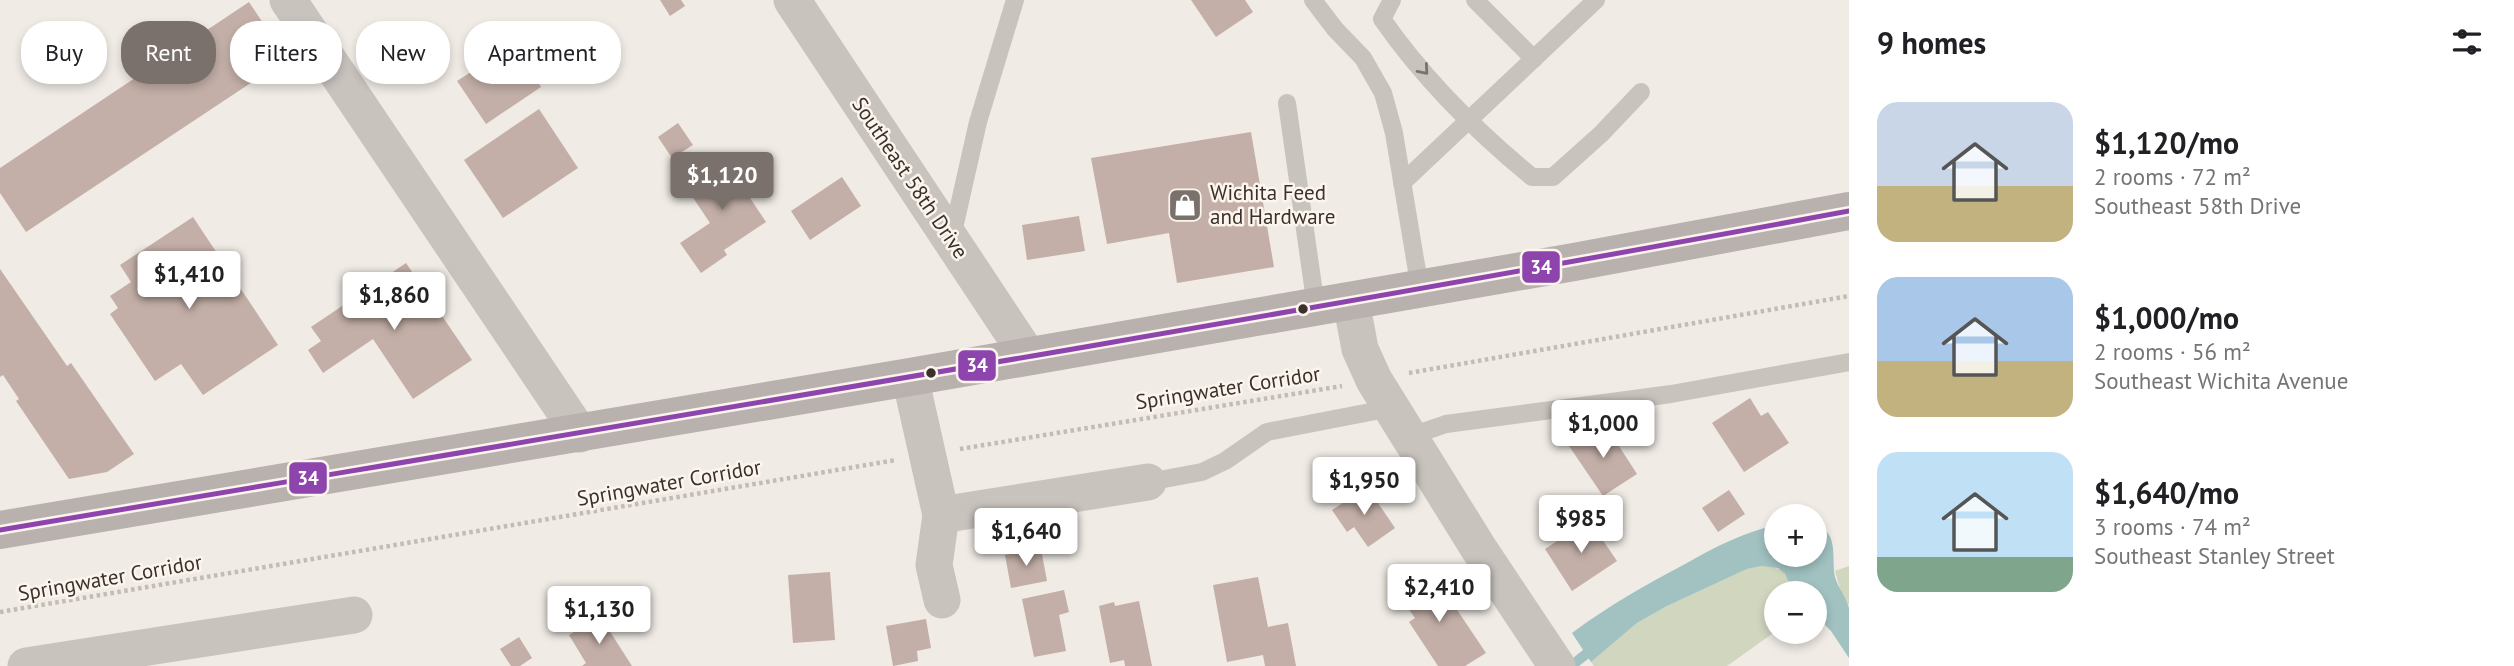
<!DOCTYPE html>
<html lang="en">
<head>
<meta charset="utf-8">
<style>
  :root { --surface:#fff; --page:#f2f2f2; --text:#202124; --muted:#757577; --accent:#7a716c }
  body { margin:0; font-family:"PT Sans",sans-serif; background:var(--page); color:var(--text); height:100vh; display:flex; flex-direction:column; font-size:26px; white-space:nowrap }
  * { box-sizing:border-box; margin:0 }
  p { font-size:23px; color:var(--muted) }
  .icon { flex:none; width:38px; height:38px; fill:none; stroke:currentColor; stroke-width:2; stroke-linecap:round; stroke-linejoin:round }
  .map { position:relative; flex:1; overflow:hidden }
  .panel { display:flex; flex-direction:column; background:var(--surface); width:665px }
  .panel>* { flex:none }
  .guide { position:absolute; left:21px; top:21px; width:665px; height:63px; display:flex; gap:14px }
  .tools { position:absolute; left:1764px; top:504px; display:grid; gap:14px }
  .tools a { display:grid; place-items:center; width:63px; height:63px; border-radius:50%; background:var(--surface); box-shadow:0 4px 10px #0003; font-size:35px }
  .price { position:absolute; translate:-50% -60px; padding:0 16px; border-radius:7px; background:#fff; color:#222; font-size:23px; line-height:46px; filter:drop-shadow(0 2px 4px #0008) }
  .price::after { content:''; position:absolute; left:50%; top:42px; width:21px; height:16px; margin-left:-10px; background:inherit; clip-path:polygon(0 0,100% 0,50% 100%) }
  .price.on { background:var(--accent); color:#fff }
  ul { padding:0; list-style:none }
  li { display:flex; align-items:center; gap:21px; height:175px; padding:0 28px }
  li span { display:grid; place-items:center; flex:none; width:196px; height:140px; border-radius:21px; color:#555 }
  li>.icon { margin-inline-start:auto }
  span .icon { width:84px; height:84px; fill:#fffc; stroke-width:1 }
  li b { font-size:30px }
  h2 { display:flex; justify-content:space-between; align-items:center; height:84px; padding:0 28px; font-size:30px }
  .chip { padding:0 24px; border-radius:28px; background:var(--surface); box-shadow:0 4px 10px #0003; font-size:24px; line-height:63px }
  .chip.on { background:var(--accent); color:#fff }
  main { display:flex; flex:1; min-height:0 }
  .map>svg:first-child { display:block }
</style>
</head>
<body>
<main>
<div class="map">
<svg width="1849" height="666" viewBox="0 0 1849 666">
  <rect width="100%" height="100%" fill="#f0ebe5"/>
  <!-- green -->
  <g fill="#d1d6bf">
    <path d="M1762,566C1783,566 1787,574 1794,593H1776V631L1727,666H1594L1591,662L1637,623L1667,606L1747,569Z"/>
    <polygon points="1849,566 1849,605 1841,592 1835,571"/>
  </g>
  <!-- water -->
  <path fill="#a1c2c1" d="M1776,525V555H1815V525C1840,532 1831,559 1835,577C1838,588 1847,598 1849,608C1849,623 1849,642 1849,658L1831,631L1815,615V593H1794L1785,574L1778,568L1762,566L1747,569L1667,606L1637,623L1591,662L1572,633C1608,606 1647,584 1687,563C1715,547 1744,532 1776,525Z"/>
  <g fill="none" stroke-linecap="round" stroke-linejoin="round">
    <!-- stream -->
    <polyline stroke="#a1c2c1" stroke-width="10" points="1571,666 1595,647"/>
  </g>
  <!-- building -->
  <g fill="#c3afa7">
    <polygon points="660,0 681,0 685,6 670,16"/>
    <polygon points="1191,0 1245,0 1253,12 1216,37"/>
    <polygon points="249,2 287,59 26,232 0,193 0,168"/>
    <polygon points="521,56 541,87 486,124 457,81 482,65 489,77"/>
    <polygon points="539,109 578,168 503,218 464,160"/>
    <polygon points="678,123 693,145 672,158 658,137"/>
    <polygon points="1251,132 1274,267 1177,283 1169,233 1107,244 1091,158"/>
    <polygon points="713,161 723,177 744,163 762,190 750,198 766,222 724,250 727,255 701,273 680,243 710,223 682,181"/>
    <polygon points="842,177 861,206 810,240 791,211"/>
    <polygon points="1079,216 1085,251 1027,260 1022,225"/>
    <polygon points="193,217 278,345 203,395 181,364 155,381 110,314 118,308 110,296 131,282 120,265"/>
    <polygon points="406,263 472,360 413,399 373,339 323,373 308,350 321,341 311,327"/>
    <polygon points="0,269 67,366 71,363 134,454 107,472 69,479 16,401 19,399 3,375 0,377"/>
    <polygon points="1750,398 1761,416 1768,412 1789,443 1744,472 1712,423"/>
    <polygon points="1604,423 1637,474 1603,496 1569,446"/>
    <polygon points="1367,487 1395,528 1368,547 1354,527 1347,532 1332,510"/>
    <polygon points="1729,490 1745,514 1718,532 1702,508"/>
    <polygon points="1589,520 1617,561 1572,591 1545,549"/>
    <polygon points="1041,549 1047,581 1011,588 1005,555"/>
    <polygon points="830,572 835,640 793,643 788,575"/>
    <polygon points="1422,572 1435,591 1441,586 1486,653 1465,666 1438,666 1409,622 1415,618 1395,590"/>
    <polygon points="1258,577 1268,627 1288,623 1296,666 1265,666 1263,655 1227,662 1213,585"/>
    <polygon points="1064,590 1069,612 1059,615 1066,651 1034,657 1022,599"/>
    <polygon points="1139,601 1152,666 1125,666 1124,660 1110,663 1099,606 1114,602 1115,606"/>
    <polygon points="600,616 632,666 582,666 586,663 569,635"/>
    <polygon points="926,619 931,648 917,651 918,661 893,666 886,626"/>
    <polygon points="519,637 532,658 520,666 511,666 500,649"/>
  </g>
  <g fill="none" stroke-linecap="round" stroke-linejoin="round">
    <!-- path -->
    <g stroke="#c2bbb6" stroke-width="4.5" stroke-dasharray="3.5 3.5" stroke-linecap="butt">
      <polyline points="1409,373 1849,296"/>
      <polyline points="960,449 1342,386"/>
      <polyline points="0,612 896,460"/>
    </g>
    <!-- service -->
    <g stroke="#c9c3be" stroke-width="18">
      <polyline points="1313,0 1335,29 1363,58 1383,93 1394,133 1420,289"/>
      <path d="M1392,0L1382,19C1423,78 1476,131 1532,177H1553L1601,134L1641,92"/>
      <polyline points="1475,0 1534,59"/>
      <polyline points="1287,103 1316,307"/>
      <polyline points="1402,183 1596,0"/>
      <polyline points="952,237 978,122 1015,0"/>
      <polyline points="1408,437 1446,424 1671,394 1849,362"/>
      <polyline points="1148,482 1202,472 1225,461 1267,432 1391,408"/>
    </g>
    <!-- minor -->
    <g stroke="#c9c3be" stroke-width="37">
      <polyline points="288,0 580,434"/>
      <polyline points="792,0 1028,356"/>
      <polyline points="1351,301 1360,349 1374,380 1479,549 1557,666"/>
      <polyline points="910,377 941,515 934,565 942,600"/>
      <polyline points="941,515 1148,482"/>
      <polyline points="26,666 354,615"/>
    </g>
    <!-- primary -->
    <polyline stroke="#b8b1ad" stroke-width="38" points="0,530 910,377 1574,262 1849,211"/>
    <!-- bus-1 casing -->
    <g stroke="#fbf5ee" stroke-width="10">
      <path id="bus-1" d="M0,530C617,426 1234,325 1849,211"/>
    </g>
    <!-- bus-1 -->
    <use href="#bus-1" stroke="#8e44ad" stroke-width="5"/>
  </g>
  <!-- one-way arrows -->
  <defs><path id="oneway-chevron" d="M-2-3.5L2.5 0L-2 3.5" fill="none" stroke-width="1.6" stroke-linecap="round" stroke-linejoin="round" transform="scale(1.75)"/></defs>
  <use stroke="#7b726d" href="#oneway-chevron" transform="translate(1424 70) rotate(49)"/>
  <!-- icons -->
  <defs>
    <g id="shop-square" transform="scale(1.75)"><rect x="-9" y="-9" width="18" height="18" rx="4" fill="#7a716c" stroke="#fbf5ee"/><path d="M-5-2.5h2.3a2.7 3.5 0 0 1 5.4 0H5L5.5 6h-11ZM-1.5-2.5h3a1.5 2.3 0 0 0-3 0Z" fill="#fff"/></g>
  </defs>
  <g fill-rule="evenodd">
    <use href="#shop-square" x="1185" y="205"/>
  </g>
  <!-- markers -->
  <g fill="#3b302b" stroke="#fbf5ee" stroke-width="2.5">
    <circle cx="1303" cy="309" r="6"/>
    <circle cx="931" cy="373" r="6"/>
  </g>
  <g text-anchor="middle" stroke-width="5" stroke-linejoin="round" paint-order="stroke">
    <!-- street labels -->
    <g font-size="21" fill="#3b302b" stroke="#fbf5ee">
      <text transform="translate(910 178) rotate(56)" y="7">Southeast 58th Drive</text>
      <text transform="translate(1228 388) rotate(-9)" y="7">Springwater Corridor</text>
      <text transform="translate(669 483) rotate(-10)" y="7">Springwater Corridor</text>
      <text transform="translate(110 578) rotate(-10)" y="7">Springwater Corridor</text>
    </g>
    <!-- poi labels -->
    <g font-size="21" fill="#3b302b" stroke="#fbf5ee" text-anchor="start">
      <text x="1210" y="200">Wichita Feed<tspan x="1210" dy="24">and Hardware</tspan></text>
    </g>
  </g>
  <g stroke="#fbf5ee" stroke-width="2.5">
    <rect x="1521" y="250" width="40" height="34" rx="7" fill="#8e44ad"/>
    <rect x="957" y="349" width="40" height="33" rx="7" fill="#8e44ad"/>
    <rect x="288" y="461" width="40" height="34" rx="7" fill="#8e44ad"/>
  </g>
  <g font-size="19" text-anchor="middle" font-weight="bold" fill="#fff">
    <text x="1541" y="274">34</text>
    <text x="977" y="372">34</text>
    <text x="308" y="485">34</text>
  </g>
</svg>
<div class="tools">
<a>+</a>
<a>−</a>
</div>
<b class="price on" style="left:722px;top:212px">$1,120</b>
<b class="price" style="left:189px;top:311px">$1,410</b>
<b class="price" style="left:394px;top:332px">$1,860</b>
<b class="price" style="left:1603px;top:460px">$1,000</b>
<b class="price" style="left:1364px;top:517px">$1,950</b>
<b class="price" style="left:1581px;top:555px">$985</b>
<b class="price" style="left:1026px;top:568px">$1,640</b>
<b class="price" style="left:1439px;top:624px">$2,410</b>
<b class="price" style="left:599px;top:646px">$1,130</b>
<div class="guide">
<a class="chip">Buy</a>
<a class="chip on">Rent</a>
<a class="chip">Filters</a>
<a class="chip">New</a>
<a class="chip">Apartment</a>
</div>
</div>
<section class="panel">
<h2>9 homes<svg class="icon" aria-label="filters" viewBox="0 0 24 24"><path d="M4 7h16M4 17h16"/><circle cx="9" cy="7" r="2"/><circle cx="15" cy="17" r="2"/></svg></h2>
<ul>
<li><span style="background:linear-gradient(#c9d6e8 60%,#c2b280 0)"><svg class="icon" aria-label="home" viewBox="0 0 24 24"><path d="M3 11l9-7 9 7M6 9v11h12V9"/></svg></span><div><b>$1,120/mo</b><p>2 rooms · 72 m²</p><p>Southeast 58th Drive</p></div></li>
<li><span style="background:linear-gradient(#a9c7e8 60%,#c2b280 0)"><svg class="icon" aria-label="home" viewBox="0 0 24 24"><path d="M3 11l9-7 9 7M6 9v11h12V9"/></svg></span><div><b>$1,000/mo</b><p>2 rooms · 56 m²</p><p>Southeast Wichita Avenue</p></div></li>
<li><span style="background:linear-gradient(#bfe0f5 75%,#7fa58c 0)"><svg class="icon" aria-label="home" viewBox="0 0 24 24"><path d="M3 11l9-7 9 7M6 9v11h12V9"/></svg></span><div><b>$1,640/mo</b><p>3 rooms · 74 m²</p><p>Southeast Stanley Street</p></div></li>
</ul>
</section>
</main>
</body>
</html>
